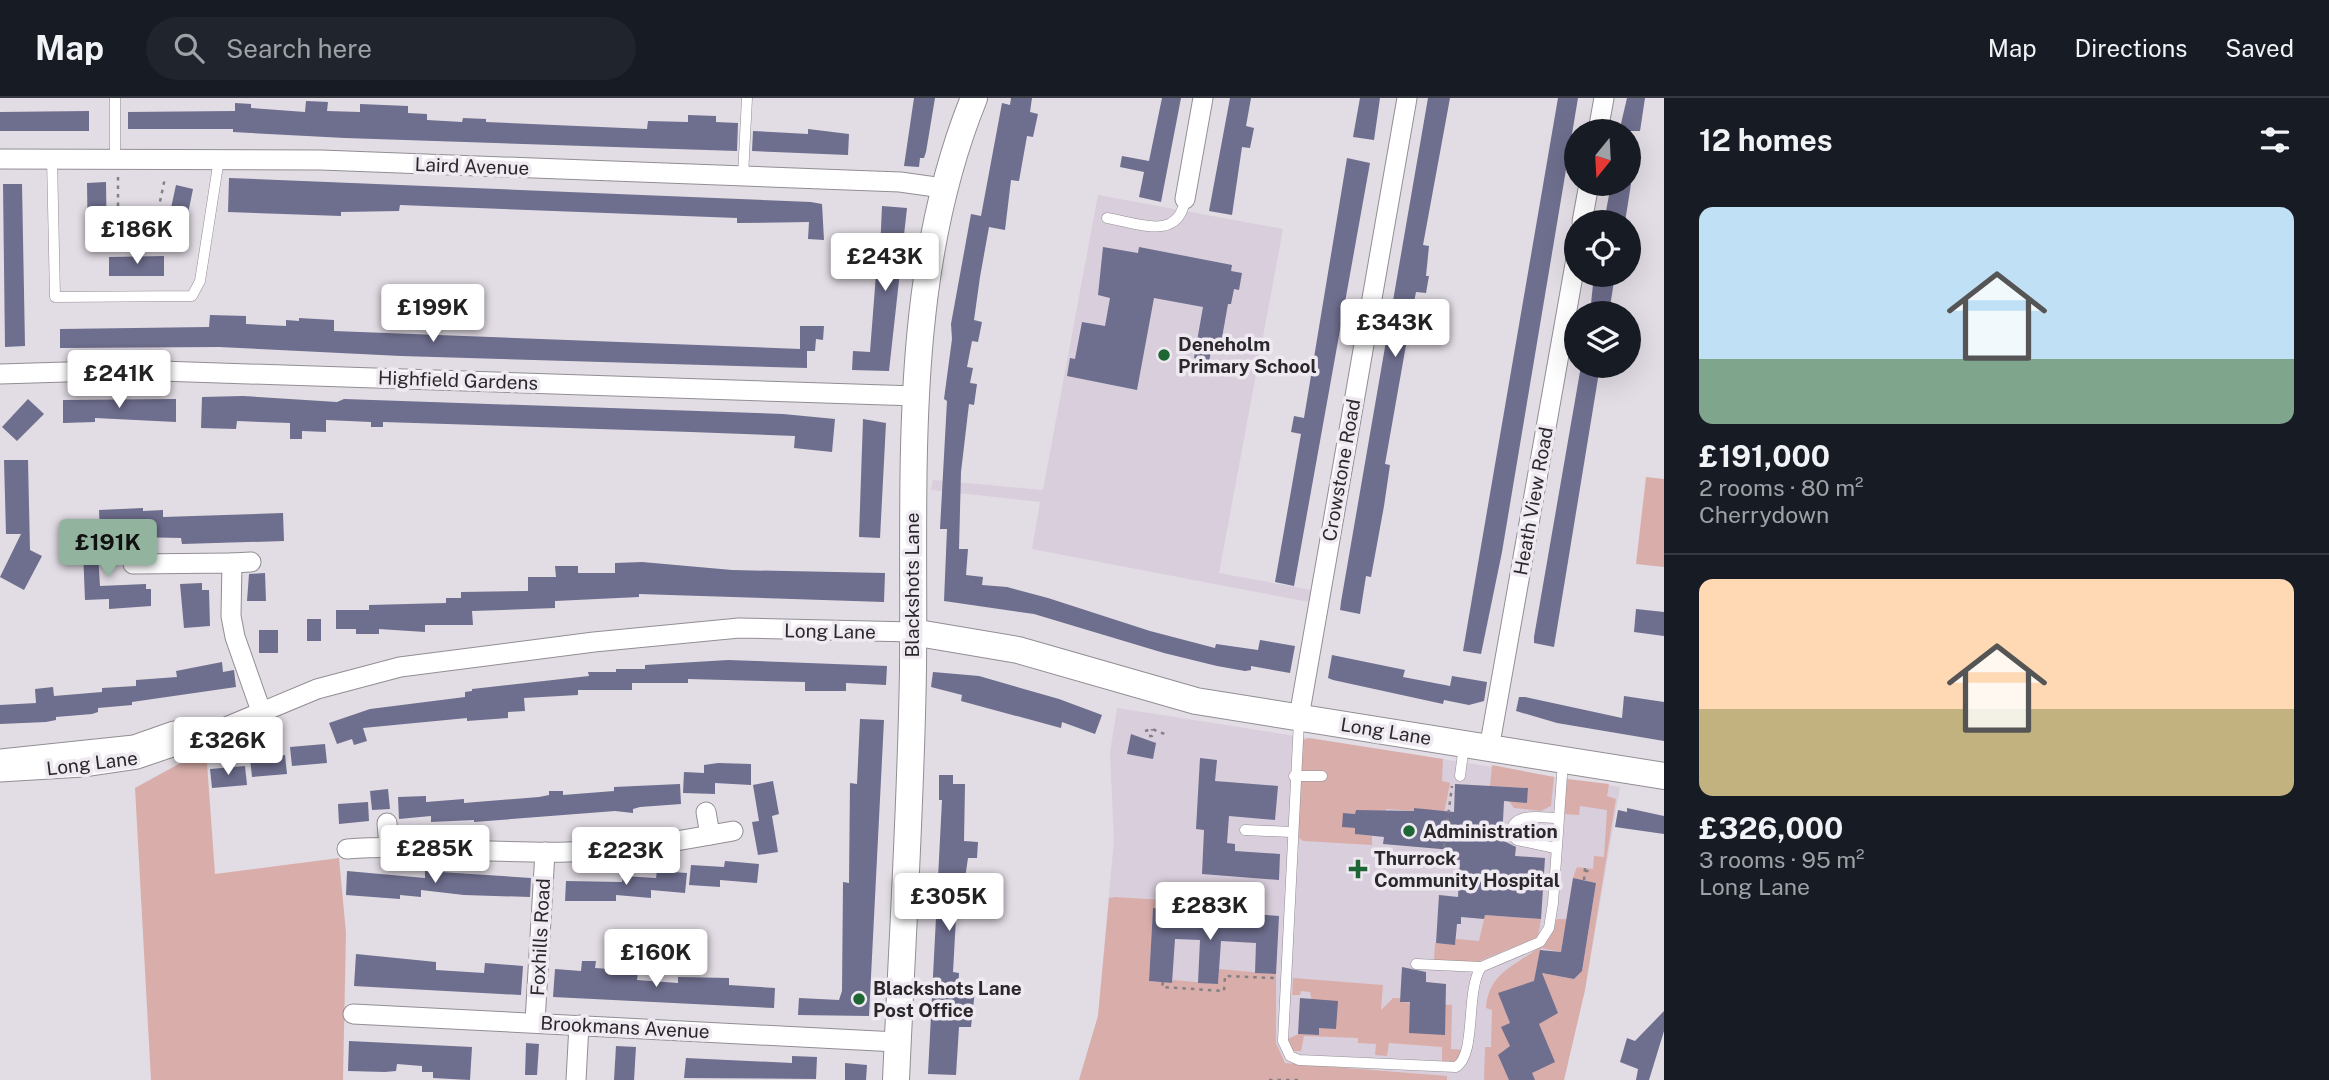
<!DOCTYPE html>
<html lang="en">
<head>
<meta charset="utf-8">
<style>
  :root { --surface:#171b24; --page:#20242c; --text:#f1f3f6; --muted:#9ea1a6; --line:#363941; --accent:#92b49f }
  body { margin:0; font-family:"Public Sans",sans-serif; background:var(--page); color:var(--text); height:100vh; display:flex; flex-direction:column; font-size:26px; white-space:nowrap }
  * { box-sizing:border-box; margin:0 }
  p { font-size:23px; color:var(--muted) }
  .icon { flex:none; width:38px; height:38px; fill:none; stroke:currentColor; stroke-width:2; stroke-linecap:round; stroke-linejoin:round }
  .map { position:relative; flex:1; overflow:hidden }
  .drawer { display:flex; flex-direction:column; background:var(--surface); width:665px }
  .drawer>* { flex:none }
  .needle { width:46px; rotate:198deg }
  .tools { position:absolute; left:1564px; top:21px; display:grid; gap:14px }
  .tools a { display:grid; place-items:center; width:77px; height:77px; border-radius:50%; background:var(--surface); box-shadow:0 7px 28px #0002; font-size:35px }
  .price { position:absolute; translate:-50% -60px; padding:0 16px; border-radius:7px; background:#fff; color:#222; font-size:23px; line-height:46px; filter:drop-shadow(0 2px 4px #0008) }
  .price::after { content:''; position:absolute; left:50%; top:42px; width:21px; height:16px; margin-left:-10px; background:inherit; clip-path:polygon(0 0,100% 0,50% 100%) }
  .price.selected { background:var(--accent); color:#111 }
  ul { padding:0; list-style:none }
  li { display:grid; align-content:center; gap:14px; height:371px; padding:0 35px }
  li+li { border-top:2px solid var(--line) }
  li span { display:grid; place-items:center; height:217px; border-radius:14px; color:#555 }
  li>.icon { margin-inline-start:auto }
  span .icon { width:126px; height:126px; fill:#fffc; stroke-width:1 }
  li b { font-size:30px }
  h2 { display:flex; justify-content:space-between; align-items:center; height:84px; padding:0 35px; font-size:30px }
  header { display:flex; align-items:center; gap:42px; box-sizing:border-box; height:98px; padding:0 35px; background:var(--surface); border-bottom:2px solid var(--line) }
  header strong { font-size:33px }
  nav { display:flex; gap:38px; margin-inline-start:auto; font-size:24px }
  .search { width:490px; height:63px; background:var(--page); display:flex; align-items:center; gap:18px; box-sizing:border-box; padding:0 24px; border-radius:38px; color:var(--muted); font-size:26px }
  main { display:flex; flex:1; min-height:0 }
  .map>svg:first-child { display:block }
</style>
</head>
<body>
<header>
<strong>Map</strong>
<div class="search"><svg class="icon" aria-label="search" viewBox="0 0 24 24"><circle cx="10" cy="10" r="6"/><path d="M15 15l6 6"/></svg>Search here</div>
<nav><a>Map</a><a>Directions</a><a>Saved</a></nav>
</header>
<main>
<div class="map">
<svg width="1664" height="982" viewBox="0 0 1664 982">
  <rect width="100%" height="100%" fill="#e2dce4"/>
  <!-- built -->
  <g fill="#d9cedc">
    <polygon points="1098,97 1283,131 1219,475 1311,492 1309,504 1032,451 1040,404 931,392 933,382 1043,392"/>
    <polygon points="1117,610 1620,689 1585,892 1564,982 1079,982 1098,918 1114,742 1110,655"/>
  </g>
  <!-- green -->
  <g fill="#d9aeaa">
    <polygon points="1646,379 1664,381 1664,469 1636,466"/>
    <polygon points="1309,640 1443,661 1442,683 1450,685 1444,716 1415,710 1414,713 1386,711 1386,716 1356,712 1355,716 1343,715 1343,729 1355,730 1356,736 1372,738 1372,747 1303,743 1297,738 1303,642"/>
    <polygon points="206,651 215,776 339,760 346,835 343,982 151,982 135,690"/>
    <polygon points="1492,667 1554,679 1551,708 1541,713 1514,710 1509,703 1527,705 1528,690 1490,688"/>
    <path d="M1567,681L1609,686L1607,698L1616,701L1585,892L1564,982H1484L1485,949H1491L1492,912L1486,910C1489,872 1518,868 1543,846C1550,840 1553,829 1557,821H1567L1561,854L1541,850L1536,874L1574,881L1582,873L1596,785L1573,780L1577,769L1593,771L1594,758L1604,759L1607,712L1580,708L1579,717L1563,716Z"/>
    <polygon points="1115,799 1163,802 1162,810 1153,810 1149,883 1172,885 1173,882 1218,886 1219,871 1276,876 1276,945 1285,965 1447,978 1447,982 1079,982 1098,918 1109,800"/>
    <polygon points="1485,817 1541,821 1538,839 1475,865 1434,862 1435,845 1455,846 1456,841 1479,843"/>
    <polygon points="1293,880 1383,887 1381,912 1393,900 1400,900 1400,904 1452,907 1451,951 1464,952 1457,964 1442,963 1442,949 1389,945 1387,958 1375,957 1376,946 1358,945 1358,940 1304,938 1301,953 1293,953 1288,941 1298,936 1318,937 1310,894 1301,893 1300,897 1292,897"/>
  </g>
  <!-- building -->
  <g fill="#6e6e8e">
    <polygon points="914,0 935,0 926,54 924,60 920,60 919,69 904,68"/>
    <polygon points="1011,0 1032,0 1030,14 1038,16 1033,39 1027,38 1019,83 1011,82 1005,132 989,129 980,179 974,222 982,224 978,244 972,243 967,269 973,270 970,285 977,286 974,307 969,306 961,374 959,451 968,451 966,477 983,479 982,487 1007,489 1048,500 1150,533 1215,550 1216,546 1258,552 1260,542 1295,548 1290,575 1251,568 1251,572 1245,573 1217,568 1164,555 1034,516 944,503 947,431 940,431 947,303 944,301 952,241 951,226 971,116 981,118 1002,5 1010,7"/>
    <polygon points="1162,0 1181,0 1161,104 1139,99 1144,74 1120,69 1122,58 1149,63"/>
    <polygon points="1230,0 1251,0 1246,28 1254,30 1250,50 1242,49 1232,117 1209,113"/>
    <polygon points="1360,0 1380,0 1374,42 1353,39"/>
    <polygon points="1428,0 1450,0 1423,147 1429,148 1426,178 1429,178 1426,195 1416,194 1409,230 1385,366 1390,367 1384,408 1371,479 1366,478 1360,516 1340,512 1341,504"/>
    <polygon points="1558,0 1578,0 1502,454 1481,556 1463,553"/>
    <polygon points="1627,0 1645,0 1640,33 1621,33 1620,30"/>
    <polygon points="306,3 328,4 327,13 360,14 360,6 408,8 408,15 427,16 427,22 462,24 463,20 486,21 486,24 647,31 648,23 688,24 688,17 716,18 716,24 738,25 737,53 345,40 233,34 233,31 128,31 128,14 235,13 235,5 251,6 251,10 305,14"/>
    <polygon points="89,13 89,33 0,33 0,14"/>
    <polygon points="808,31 849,36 848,57 752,53 753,33 808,36"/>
    <polygon points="1347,60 1370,65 1294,488 1275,484 1301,336 1291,334 1294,318 1304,320"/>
    <polygon points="229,80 811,104 822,106 824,142 808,141 809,124 737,125 737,120 400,107 399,113 341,114 341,118 228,114"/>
    <polygon points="106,84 107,153 88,153 87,85"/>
    <polygon points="3,86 22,86 25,248 5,249"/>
    <polygon points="1611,86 1631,86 1625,124 1604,124"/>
    <polygon points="176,87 193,91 181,150 163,147"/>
    <polygon points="882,108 907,110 889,273 852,272 853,253 870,254 876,176 879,176"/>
    <polygon points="1103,149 1138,155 1139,149 1232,167 1231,173 1242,175 1239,192 1234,191 1231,206 1228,206 1220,251 1212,250 1209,263 1194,260 1203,209 1154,200 1137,292 1067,278 1070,260 1075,261 1082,224 1105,228 1110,200 1098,197"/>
    <polygon points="164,158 164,178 109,178 109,159"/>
    <polygon points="1594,177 1615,177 1609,215 1590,215"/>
    <polygon points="210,217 246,218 246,226 286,228 286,222 299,223 299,220 334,222 334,233 800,251 800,228 824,228 823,242 816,241 815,253 807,253 807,270 401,258 219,249 60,250 60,231 209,229"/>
    <polygon points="1581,268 1600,268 1554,549 1534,545 1534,539"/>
    <polygon points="243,298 337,304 344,301 783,316 835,321 832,354 794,350 795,338 691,334 383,324 383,329 371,329 371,324 326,322 326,334 302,333 302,341 290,341 290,325 237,323 236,331 201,330 202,299"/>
    <polygon points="28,301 44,316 17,343 2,329"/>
    <polygon points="176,301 176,324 95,320 95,324 63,325 63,302"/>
    <polygon points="863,321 886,325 880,440 859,439"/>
    <polygon points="4,362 28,362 30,452 42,458 24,492 0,479 21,436 6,436"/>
    <polygon points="143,410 143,413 163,412 163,419 283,415 284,443 182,446 181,440 134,439 134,434 100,436 99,412"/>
    <polygon points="96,426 100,488 146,486 146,491 151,491 151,508 109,511 109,501 85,502 82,427"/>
    <polygon points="642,464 732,472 885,475 884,504 639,496 639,499 555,503 555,510 472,513 473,527 425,527 425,534 379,531 379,536 356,536 356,531 336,531 336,512 369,512 369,507 446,505 446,500 461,500 461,494 528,493 528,479 556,479 555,468 578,468 578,475 615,475 615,465"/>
    <polygon points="265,475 266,503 247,503 249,476"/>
    <polygon points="202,485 202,492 209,492 210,528 184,530 180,486"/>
    <polygon points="1636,511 1664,514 1664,538 1634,534"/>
    <rect x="307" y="521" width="14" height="22"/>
    <rect x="259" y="532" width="19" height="23"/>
    <polygon points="1332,557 1405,572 1403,579 1450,588 1452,578 1487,584 1484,603 1469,607 1444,602 1443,606 1333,582 1328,580"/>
    <polygon points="728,562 887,568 886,587 846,585 846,593 805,593 805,584 688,581 688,585 632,585 632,592 578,592 578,597 524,600 525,613 508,614 508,620 467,623 467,620 363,630 367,643 354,647 352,641 337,646 329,625 370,611 465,599 465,594 472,593 472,591 589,578 588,574 616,574 616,571 645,571 645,567"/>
    <polygon points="222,564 223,574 234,572 236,589 132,604 132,607 98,610 98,614 92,616 56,619 56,622 46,624 0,626 0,607 36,605 35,591 53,589 54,598 102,594 102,590 136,588 136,582 177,579 176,573"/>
    <polygon points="933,574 979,578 1059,601 1102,617 1095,636 1062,624 1061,630 961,603 962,597 931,589"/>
    <polygon points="1624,598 1664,604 1664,643 1557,625 1516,613 1519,599 1525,599 1622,620"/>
    <polygon points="860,621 884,622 869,918 798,917 799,900 839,902 842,893 843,784 849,785 850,685 857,686"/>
    <polygon points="1131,636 1156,645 1153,661 1127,656"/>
    <polygon points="325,646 327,665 292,668 290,649"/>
    <polygon points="285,657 287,676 252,679 250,660"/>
    <polygon points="1200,660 1217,662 1215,683 1278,688 1275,722 1229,718 1227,745 1235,746 1235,753 1280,756 1279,782 1202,776 1204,732 1196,731"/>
    <polygon points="718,665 751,666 751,687 715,685 715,696 683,695 684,674 704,675 704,667"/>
    <polygon points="245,668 247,687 212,690 210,671"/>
    <polygon points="939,677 953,677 953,686 965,686 964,743 978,744 977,760 968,760 962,801 957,801 953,874 959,875 958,892 975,892 971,929 959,929 956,977 928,976 942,702 939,702"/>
    <polygon points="773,683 779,716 772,718 778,754 758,757 752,724 759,723 753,687"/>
    <polygon points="680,686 681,706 640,709 633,711 633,715 615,713 474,724 474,722 431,724 431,718 399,721 398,699 426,698 426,704 464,701 464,705 539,699 549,697 549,693 563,693 563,697 614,693 614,689"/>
    <polygon points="1455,686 1528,690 1527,705 1504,703 1502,742 1516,749 1515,758 1545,760 1541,821 1485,817 1484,821 1461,819 1461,826 1457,826 1455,847 1436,845 1439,797 1458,799 1460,762 1452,761 1452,752 1383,746 1384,739 1355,736 1355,730 1342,729 1343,715 1355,716 1356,712 1414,713 1414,710 1454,714"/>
    <polygon points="388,691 390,711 372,712 370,693"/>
    <polygon points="368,704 369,723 339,726 338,706"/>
    <polygon points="1627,710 1664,718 1664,736 1615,729 1618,712 1627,714"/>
    <polygon points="725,763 759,766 757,785 720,782 720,789 689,787 691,767 724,769"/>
    <polygon points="347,773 425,780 425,773 531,780 530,799 464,797 421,792 421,799 400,797 400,801 346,797"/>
    <polygon points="657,773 687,775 685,795 651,792 651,800 616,797 616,803 565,803 566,783 622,784 623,778 656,780"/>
    <polygon points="1573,780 1596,785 1582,873 1574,881 1542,875 1558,915 1539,926 1555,964 1532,975 1535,982 1509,982 1498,957 1510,948 1501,929 1510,925 1498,895 1534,883 1540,852 1561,854"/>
    <polygon points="1153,810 1177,811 1177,817 1221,820 1256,822 1256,816 1279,818 1276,876 1255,875 1256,845 1221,843 1218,886 1198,885 1200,842 1175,841 1172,885 1149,883"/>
    <polygon points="356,856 436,864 436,872 484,875 485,865 523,868 521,897 354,888"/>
    <polygon points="582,863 596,863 595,870 638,873 637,882 678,885 678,879 729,880 729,887 775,890 774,910 553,899 555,871 581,873"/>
    <polygon points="1402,869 1426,874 1426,884 1446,886 1445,937 1409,935 1410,904 1400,904"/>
    <polygon points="1300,900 1338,903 1336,931 1319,930 1319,937 1298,936"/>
    <polygon points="1664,913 1664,933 1649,982 1636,982 1638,971 1620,964 1627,940 1635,943"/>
    <polygon points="349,943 472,949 470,982 433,980 433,974 422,974 422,968 397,966 396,973 385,974 348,973"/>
    <polygon points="526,945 539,946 537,977 525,977"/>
    <polygon points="616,948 636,949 634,982 614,982"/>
    <polygon points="792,958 817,959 816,981 684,980 686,960 792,965"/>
    <polygon points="845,965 867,967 866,982 845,982"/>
  </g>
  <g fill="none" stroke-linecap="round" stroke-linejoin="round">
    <!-- lane casing -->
    <g stroke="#928d94" stroke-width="11">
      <g id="lane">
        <polyline points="115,59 115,0"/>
        <polyline points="52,60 55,199 192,198 200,183 219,61"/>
        <polyline points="743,78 747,0"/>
        <path d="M1107,120C1137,125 1179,144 1185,101"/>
        <path d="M1299,623L1283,943L1290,958L1299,962L1456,969C1477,956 1465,894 1481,869"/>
        <polyline points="1294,678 1322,678"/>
        <polyline points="1460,678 1464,647"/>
        <polyline points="1245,732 1291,734"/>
        <path d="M1555,750L1517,742L1511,736C1512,713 1541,720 1557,720"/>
        <polyline points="1416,866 1481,869 1540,844 1549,830 1553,805 1563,663"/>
      </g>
    </g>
    <!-- street casing -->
    <g stroke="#928d94" stroke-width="21">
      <g id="street">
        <polyline points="1598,33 1604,0"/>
        <polyline points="0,61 321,62 900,84 943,90"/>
        <polyline points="1185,101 1203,0"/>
        <polyline points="1582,124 1589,86"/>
        <polyline points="0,276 131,272 916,298"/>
        <polyline points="232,465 251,464"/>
        <polyline points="133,466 232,465 231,518 235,539 261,613"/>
        <polyline points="1299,619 1407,0"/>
        <polyline points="1489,651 1577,155"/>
        <polyline points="0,661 134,647 174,633"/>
        <polyline points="0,674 83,669 137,661 202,639 317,591 400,569 594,544 739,530 912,534"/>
        <polyline points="706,714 710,737"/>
        <polyline points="387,725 389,748"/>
        <path d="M347,751C421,746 494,756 568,754C623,753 678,743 733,733"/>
        <polyline points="353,916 897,944"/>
        <polyline points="535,924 545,754"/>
        <polyline points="576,982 579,927"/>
      </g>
    </g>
    <!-- secondary casing -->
    <g stroke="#928d94" stroke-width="28">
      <g id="secondary">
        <polyline points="912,534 1018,552 1196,603 1664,678"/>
        <path d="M896,982C902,844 911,707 913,570C915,379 901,180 974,0"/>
      </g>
    </g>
    <!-- path -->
    <g stroke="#837f85" stroke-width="2.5" stroke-dasharray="3.5 5" stroke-linecap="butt">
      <polyline points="118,79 118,147 151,146 165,80"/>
      <polyline points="1145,633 1152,631 1167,637"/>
      <polyline points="1149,638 1152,638 1152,631"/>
      <polyline points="1426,763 1443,756 1452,688"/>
      <polyline points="1585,773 1592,773"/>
      <polyline points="1584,782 1585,770"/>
      <polyline points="1163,884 1162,889 1224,893 1225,878 1274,880"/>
      <polyline points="1269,982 1300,982"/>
    </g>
    <!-- lane -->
    <use href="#lane" stroke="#fff" stroke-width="10"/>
    <!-- street -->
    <use href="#street" stroke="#fff" stroke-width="19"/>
    <!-- secondary -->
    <use href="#secondary" stroke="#fff" stroke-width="26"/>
  </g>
  <!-- markers -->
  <g fill="#1e6634" stroke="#efe9f1" stroke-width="2.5">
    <circle cx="1164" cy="257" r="7"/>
    <circle cx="1409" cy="733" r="7"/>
    <path d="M1354.5 760.5h7v7h7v7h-7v7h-7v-7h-7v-7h7z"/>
    <circle cx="859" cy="901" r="7"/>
  </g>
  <g text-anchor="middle" stroke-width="7" stroke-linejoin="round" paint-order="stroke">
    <!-- street labels -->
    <g font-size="19" fill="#2a282b" stroke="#efe9f1">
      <text transform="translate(472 68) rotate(2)" y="7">Laird Avenue</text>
      <text transform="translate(458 282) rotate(2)" y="7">Highfield Gardens</text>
      <text transform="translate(1341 372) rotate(-80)" y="7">Crowstone Road</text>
      <text transform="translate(1533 403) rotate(-80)" y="7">Heath View Road</text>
      <text transform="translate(912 487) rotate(-90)" y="7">Blackshots Lane</text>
      <text transform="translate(830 533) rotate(1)" y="7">Long Lane</text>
      <text transform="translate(1386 633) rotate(9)" y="7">Long Lane</text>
      <text transform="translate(92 665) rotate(-7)" y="7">Long Lane</text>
      <text transform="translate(540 839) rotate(-87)" y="7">Foxhills Road</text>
      <text transform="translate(625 929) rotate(3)" y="7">Brookmans Avenue</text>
    </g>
    <!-- poi labels -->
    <g font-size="19" font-weight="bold" fill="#2a282b" stroke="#efe9f1" text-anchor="start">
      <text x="1178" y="253">Deneholm<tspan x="1178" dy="22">Primary School</tspan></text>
      <text x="1423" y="740">Administration</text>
      <text x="1374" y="767">Thurrock<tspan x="1374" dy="22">Community Hospital</tspan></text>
      <text x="873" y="897">Blackshots Lane<tspan x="873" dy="22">Post Office</tspan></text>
    </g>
  </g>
</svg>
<div class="tools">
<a><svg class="needle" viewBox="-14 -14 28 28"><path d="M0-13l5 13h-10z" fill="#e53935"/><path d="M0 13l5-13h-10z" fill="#9ea1a6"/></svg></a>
<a><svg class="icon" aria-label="locate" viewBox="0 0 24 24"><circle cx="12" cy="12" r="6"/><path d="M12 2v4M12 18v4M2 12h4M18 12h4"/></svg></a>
<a><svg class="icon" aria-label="layers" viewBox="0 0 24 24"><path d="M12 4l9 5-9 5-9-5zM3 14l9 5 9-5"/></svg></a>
</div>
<b class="price" style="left:137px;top:168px">£186K</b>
<b class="price" style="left:885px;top:195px">£243K</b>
<b class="price" style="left:433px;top:246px">£199K</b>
<b class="price" style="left:1395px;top:261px">£343K</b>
<b class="price" style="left:119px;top:312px">£241K</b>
<b class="price selected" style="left:108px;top:481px">£191K</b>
<b class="price" style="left:228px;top:679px">£326K</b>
<b class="price" style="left:435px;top:787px">£285K</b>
<b class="price" style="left:626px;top:789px">£223K</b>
<b class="price" style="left:949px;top:835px">£305K</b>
<b class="price" style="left:1210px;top:844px">£283K</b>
<b class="price" style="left:656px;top:891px">£160K</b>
</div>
<section class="drawer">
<h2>12 homes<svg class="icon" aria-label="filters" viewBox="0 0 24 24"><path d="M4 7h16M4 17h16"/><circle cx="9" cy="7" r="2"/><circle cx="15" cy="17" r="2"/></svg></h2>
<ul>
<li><span style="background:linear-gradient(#bfe0f5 70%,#7fa58c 0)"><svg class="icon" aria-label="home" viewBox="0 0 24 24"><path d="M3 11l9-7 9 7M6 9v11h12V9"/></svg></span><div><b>£191,000</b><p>2 rooms · 80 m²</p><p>Cherrydown</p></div></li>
<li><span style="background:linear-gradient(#ffd9b3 60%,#c2b280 0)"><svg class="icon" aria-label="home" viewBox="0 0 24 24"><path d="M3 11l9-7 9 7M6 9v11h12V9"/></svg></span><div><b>£326,000</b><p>3 rooms · 95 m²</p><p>Long Lane</p></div></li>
</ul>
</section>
</main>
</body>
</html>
